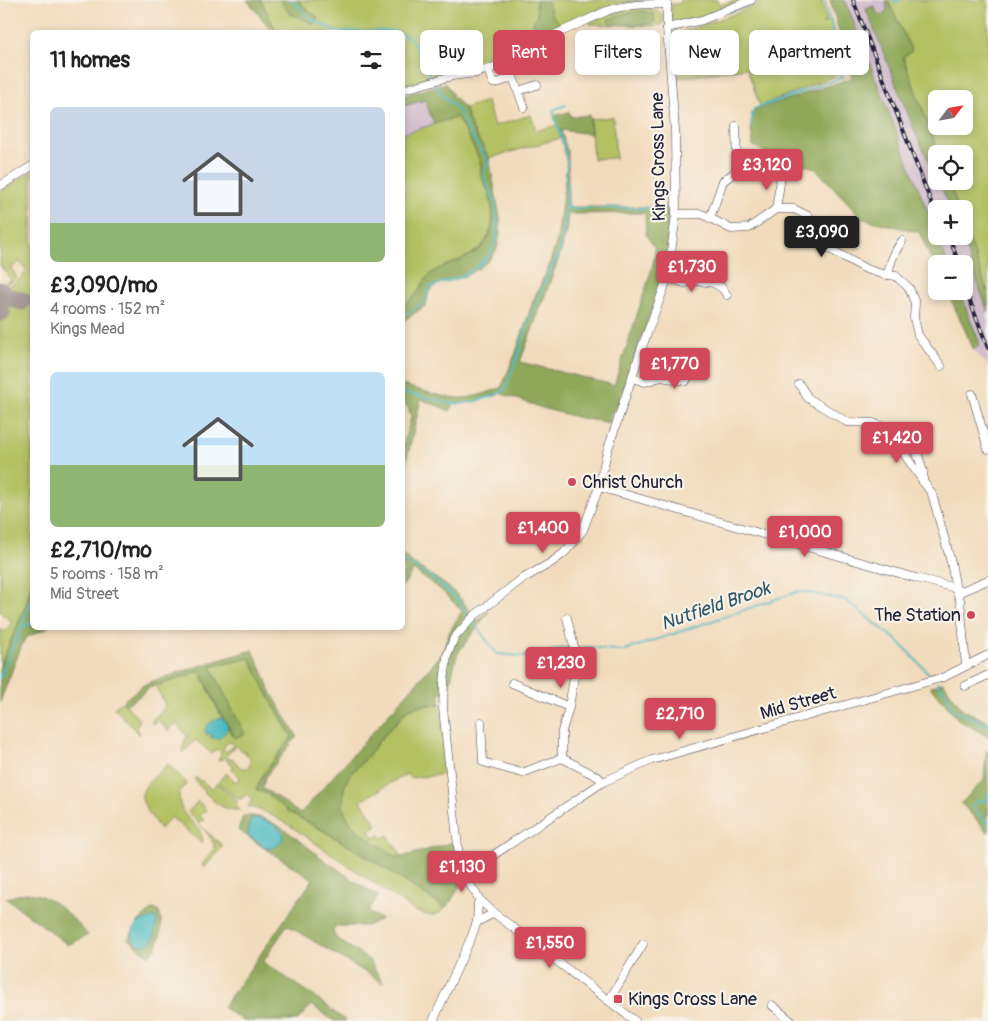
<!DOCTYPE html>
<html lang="en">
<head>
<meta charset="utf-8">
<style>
  :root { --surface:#fff; --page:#f6f6f6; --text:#222; --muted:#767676; --accent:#d1495b }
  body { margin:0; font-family:Pangolin,sans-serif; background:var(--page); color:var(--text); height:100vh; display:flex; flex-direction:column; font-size:19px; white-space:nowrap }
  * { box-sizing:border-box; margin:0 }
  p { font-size:16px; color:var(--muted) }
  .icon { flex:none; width:28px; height:28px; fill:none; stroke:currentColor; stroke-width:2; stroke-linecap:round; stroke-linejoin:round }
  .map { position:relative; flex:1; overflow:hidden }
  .side { position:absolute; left:30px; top:30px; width:375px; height:600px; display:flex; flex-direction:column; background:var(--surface); border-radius:8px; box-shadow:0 2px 8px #0003 }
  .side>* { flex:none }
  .hud { position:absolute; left:420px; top:30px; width:475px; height:45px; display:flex; gap:10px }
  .needle { width:32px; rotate:59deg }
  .tools { position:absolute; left:928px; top:90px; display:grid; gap:10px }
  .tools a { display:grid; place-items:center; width:45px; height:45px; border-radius:8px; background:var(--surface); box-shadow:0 2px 8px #0003; font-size:25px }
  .price { position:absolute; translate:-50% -42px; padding:0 11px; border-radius:5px; background:var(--accent); color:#fff; font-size:16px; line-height:32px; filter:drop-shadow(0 1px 2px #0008) }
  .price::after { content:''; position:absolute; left:50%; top:30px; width:15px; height:11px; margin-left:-8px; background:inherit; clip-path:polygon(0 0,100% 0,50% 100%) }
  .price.selected { background:#222; color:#fff }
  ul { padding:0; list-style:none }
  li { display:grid; align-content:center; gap:10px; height:265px; padding:0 20px }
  li span { display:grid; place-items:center; height:155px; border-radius:8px; color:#555 }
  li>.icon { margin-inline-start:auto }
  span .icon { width:90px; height:90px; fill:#fffc; stroke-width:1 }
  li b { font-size:21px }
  h2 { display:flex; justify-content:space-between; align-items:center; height:60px; padding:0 20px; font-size:21px }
  .tag { padding:0 18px; border-radius:8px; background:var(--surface); box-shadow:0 2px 8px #0003; font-size:18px; line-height:45px }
  .tag.selected { background:var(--accent); color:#fff }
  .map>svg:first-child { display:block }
</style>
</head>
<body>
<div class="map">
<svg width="988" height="1021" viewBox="0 0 988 1021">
  <rect width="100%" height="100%" fill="#f7f3e8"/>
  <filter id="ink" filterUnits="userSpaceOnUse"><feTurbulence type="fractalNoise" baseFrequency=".02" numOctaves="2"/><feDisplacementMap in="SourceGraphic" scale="10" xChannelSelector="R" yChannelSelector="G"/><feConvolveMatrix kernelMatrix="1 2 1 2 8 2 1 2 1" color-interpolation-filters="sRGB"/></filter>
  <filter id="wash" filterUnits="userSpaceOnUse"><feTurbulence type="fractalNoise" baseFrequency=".0096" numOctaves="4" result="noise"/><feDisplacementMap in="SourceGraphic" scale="20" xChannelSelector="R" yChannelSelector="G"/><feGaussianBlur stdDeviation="1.12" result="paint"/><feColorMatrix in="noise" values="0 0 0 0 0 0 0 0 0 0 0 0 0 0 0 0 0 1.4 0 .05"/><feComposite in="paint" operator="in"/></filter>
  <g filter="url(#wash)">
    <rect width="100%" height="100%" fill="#f2dbbc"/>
    <!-- industrial -->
    <g fill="#d1bdcc">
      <polygon points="830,0 885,0 886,2 936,154 936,181 948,181 958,209 936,209 936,236 964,236 988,294 988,366 974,350 947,291 964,291 964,264 936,264 834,12"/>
      <polygon points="425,100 434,124 403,134 402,106"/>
    </g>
    <!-- green -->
    <g fill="#b3c163" stroke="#6a724f" fill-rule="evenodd">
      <path d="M260,0H280L290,13L313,24L318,17L310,12L298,0H536L537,16L533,23L539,36C521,46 502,57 483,63C465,68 447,68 430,76L431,78L403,85L402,32H273L276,31L263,4Z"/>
      <path d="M548,0H656C642,2 627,1 613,5C591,10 568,25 547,35H544L562,25L551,14Z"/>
      <path d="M680,0H717L719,5L738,0H746C728,7 690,26 673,20L671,17L672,4H680Z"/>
      <polygon points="766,0 821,0 827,20 822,23 831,20 842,73 760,106 747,68 678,78 677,34 740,12"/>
      <path d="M885,0H988V294L964,224V209H958L949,181H964V154H939L903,57L911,50L888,1L886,2ZM936,99H964V126H936Z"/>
      <path d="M642,8C655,9 664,8 663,24L654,26L590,24V22C608,13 622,9 642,8Z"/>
      <polygon points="487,101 494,126 531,115 536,131 557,125 561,138 489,158 471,127 464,108"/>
      <path d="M457,117C465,133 476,148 481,165C482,169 480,172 481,176C483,181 486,185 488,190C494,210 496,232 480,248L428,284L403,307V134Z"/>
      <polygon points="613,117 616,158 593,159 590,119"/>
      <path d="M32,171V581L26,605L0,666V629L4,632L12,622L0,612V314L3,312L0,309V299H3L5,298L18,302L20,304L22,305L25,304L26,301L24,297L19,298L7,294L5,292L2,291L0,287C17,285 15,283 27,271L20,262L11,268L16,276V278L12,282L5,283L11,280L0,265V192Z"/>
      <path d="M250,658L271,701L292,737L264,773L261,780V791L270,795L289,812L324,831L374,861L445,908C435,919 428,916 415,911L289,825L262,810L248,807L252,799L246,794L243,798L238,799L218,782L226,773L236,782L240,778L232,769L233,766L232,764L226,760L228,757L230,759L232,758L241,768H246C254,763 250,758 245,753V751H242L236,745L232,750L230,748L233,745L230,741L226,743L223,750L226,752L229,749L231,751L223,759L218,760L221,753L217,749L212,754L196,740L182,753L185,739L188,737L176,724L168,731L158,720L154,724L151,721L163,710L165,705L156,686L200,671C211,693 220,719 235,738L244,734L211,667Z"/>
      <polygon points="123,701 139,720 137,727 140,735 114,708"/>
      <polygon points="440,704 446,774 410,778 407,774 394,781 361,801 377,825 369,830 375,838 380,835 383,838 388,835 402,857 396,857 358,831 350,822 345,813 343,807 344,788 349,776 369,755 379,741 409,709 418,706"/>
      <path d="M168,764L187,783L179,793C179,799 180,807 184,813C191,823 205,830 202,844L171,817L160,829C155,822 140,803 142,794C144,784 161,771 168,764Z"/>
      <path d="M196,777L200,781L201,780L211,789L217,783L237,801L236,806L240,810C219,811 209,797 196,782L194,779Z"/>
      <path d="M198,801L206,810L200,816L204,820L203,821L201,820L198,823L208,833L223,846L204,868L202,865C205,860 212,854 214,848C216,839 194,819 188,812Z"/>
    </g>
    <!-- forest -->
    <g fill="#8ea759" stroke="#58644a" fill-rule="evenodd">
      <polygon points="247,0 260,0 263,4 276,31 273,32"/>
      <polygon points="280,0 298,0 310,12 318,17 314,24 289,13"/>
      <polygon points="536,0 548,0 551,14 562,25 544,35 539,25 535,26 533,22 537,16"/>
      <polygon points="830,0 845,0 936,233 936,236 937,236 948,264 936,264 936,269 919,232 863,219 815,168 771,155 753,146 751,126 752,111 852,78"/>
      <polygon points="888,1 912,51 903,57 939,154 936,154 936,176 915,132 866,9 874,6 878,15 883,15 887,10 886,2"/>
      <path d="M643,11L654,14L655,22L649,24H610L608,20C619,14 631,12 643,11Z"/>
      <path d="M446,83L453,96L464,108L471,127L489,158L500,218V232L497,249L489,260L479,268L465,276L439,284L433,288L429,292L426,304L425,306L403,321V306C407,302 413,298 417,293C422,286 426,277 433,272C448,262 466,261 481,247C497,232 494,209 488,190C486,185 483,181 481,176C480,172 483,169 481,165C476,148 465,133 457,117L434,124L425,100L403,106V96Z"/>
      <path d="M569,112L571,117L589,115L591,134L561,130L568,154V207H668C669,232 668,258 663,283L637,349L617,406L610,414V423L580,418L542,408L500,393L473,402L453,404L450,411L421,399L410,446L403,474V446L411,417L409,409L403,401V385C421,390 445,399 463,398C476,397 489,392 501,388L502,386L516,352L533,301L549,266L557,240L567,165L565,154L554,116ZM645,213L646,235L654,247L655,254L650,275L614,385L520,362L561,252L566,232L568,214Z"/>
      <polygon points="939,181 949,181 958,209 950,209"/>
      <polygon points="964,224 988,294 988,312 961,236 964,236"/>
      <polygon points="947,291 959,291 980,344 974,350"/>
      <path d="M403,554C417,569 437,577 453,591C463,600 469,611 478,621L489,611L458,653L456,658L448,692H440V704C428,705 416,704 406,711L379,741L369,755L349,776L344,788L343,807L345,813L350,822L358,831L396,857H402L454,842L461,883L450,903L445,908L374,861L324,831L289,812L267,794L256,790L264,773L292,737L271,701L250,658L211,667L245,734L235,738L221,714L200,671L149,688L143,693L138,697L125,705L123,701L142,686L150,682L209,663L253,650L272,694L297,736L266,776L262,788L280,799L300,814L442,654L450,631L462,611L440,589L413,570L403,586Z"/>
      <polygon points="32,584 32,628 48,628 27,637 23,642 0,702 0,666 26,605"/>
      <polygon points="943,682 962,709 988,722 988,737 959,720 930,687"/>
      <polygon points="986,751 988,751 988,833 961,803 984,780"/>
      <path d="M243,816C272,812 307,848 330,864C346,875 362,886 378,896L368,912L381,919L367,926H338L335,927L333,932L336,938L369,960L383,983L287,925L263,962L311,994L346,1021H334L311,1005L297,1021H243L223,1007L262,952L313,879L270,852L238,830ZM251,818L262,819L280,829L278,844L272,848L268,849L249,836L248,834Z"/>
      <path d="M26,893C52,894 72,917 88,935L68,945L6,898Z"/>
      <path d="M154,909L159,912C163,921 161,937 157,946C155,949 152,953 149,956L128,939L133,931L132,935L143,945C159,943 154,929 152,918C148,922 142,920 137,923L150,911Z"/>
    </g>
    <!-- water -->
    <g fill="#4ab9c1" stroke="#366e7e">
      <path d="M221,718C233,724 226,734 218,739L210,737L212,736L210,733L207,735L205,731C206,724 214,719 221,718Z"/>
      <path d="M251,818C263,817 277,824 284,834C284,842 276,848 268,849L249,836L248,832Z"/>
      <path d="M154,917H156C158,924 154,929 155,935C146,955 123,942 136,925C141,919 148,921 154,917Z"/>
    </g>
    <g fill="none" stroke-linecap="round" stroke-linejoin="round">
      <!-- stream -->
      <g stroke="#4ab9c1" stroke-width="2">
        <polyline points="292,0 311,19 337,32 388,31 398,32"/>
        <polyline points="753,2 758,0"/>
        <polyline points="894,2 901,0"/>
        <polyline points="730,12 747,6"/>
        <polyline points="676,29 675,30 676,101"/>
        <polyline points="402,34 407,36 412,40 432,79"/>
        <path d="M754,109L843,77C836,51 833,25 824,0"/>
        <polyline points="751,126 753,111"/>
        <polyline points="566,208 666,208"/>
        <path d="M402,316L424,303L429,288C440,282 453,281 464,275C498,258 503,230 493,197C491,189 485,183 484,175C483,170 488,166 488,161L469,132L458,110L442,95L434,83"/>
        <polyline points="402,392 449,403 459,404 473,402 497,395 504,390 507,386 530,319 546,279 559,253 563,238 566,205 567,158 553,111 555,109 566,105"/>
        <polyline points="402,560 431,577 458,600 470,618"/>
        <polyline points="473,622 497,654 531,657 563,648 568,648"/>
        <polyline points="21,628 32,623"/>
        <polyline points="580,648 589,647 623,651 800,591 845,600 898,641 932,677"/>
        <polyline points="0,678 21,628 32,597"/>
        <polyline points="937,682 947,694 953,710 988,725"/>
        <polyline points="988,793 987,796 987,802 977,800 972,806 988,824"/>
      </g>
      <!-- taxiway -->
      <g stroke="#8a7e7c" stroke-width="19">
        <polyline points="0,291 5,296 22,301"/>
        <polyline points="0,311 1,312"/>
      </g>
    </g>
  </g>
  <g filter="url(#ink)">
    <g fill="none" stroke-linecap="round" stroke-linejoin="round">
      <!-- minor casing -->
      <g stroke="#413e4e" stroke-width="9">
        <g id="minor">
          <polyline points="667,28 702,20 751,0"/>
          <polyline points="488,70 493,83 497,83 513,77 524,107"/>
          <path d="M402,90L452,76L476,73L492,68L545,39L607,11C627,4 646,4 667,4"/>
          <polyline points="518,91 537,85"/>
          <polyline points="0,186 32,166"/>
          <polyline points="776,209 781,177 777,169"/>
          <polyline points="676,214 702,214 731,229 749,228 776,209 794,209 808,216 828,248 866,269 882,274 896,276 909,288 915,303 914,318 918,335 941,366"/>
          <polyline points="710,218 723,181 734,173 737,168 736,126"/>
          <path d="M888,275C890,261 894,252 902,241"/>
          <polyline points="668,277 684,283 700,281 714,283 722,288 727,295"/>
          <polyline points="632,378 645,382 661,377 686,381 694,359"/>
          <polyline points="799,384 808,398 847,422 873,423 886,428 932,494 951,562 956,590 962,591 988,580"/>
          <polyline points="972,394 988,449"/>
          <polyline points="914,441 923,472 923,482"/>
          <polyline points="599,487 916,578 952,587 956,590 960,600 966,666"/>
          <polyline points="512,683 569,707"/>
          <polyline points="965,686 988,675"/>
          <polyline points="481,722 483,762 522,773 562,758 598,777 603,782"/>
          <polyline points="562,758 562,731 569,707 577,659 567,618"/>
          <polyline points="465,874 603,782 652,760 944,677 988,655"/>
          <polyline points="477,922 494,913"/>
          <polyline points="609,1000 643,944"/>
          <polyline points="772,1005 791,1021"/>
          <polyline points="433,1021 471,938 477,922 478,903 480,900"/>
          <polyline points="635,1021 494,913 480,900 469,883 465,874 459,854 456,830 443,708 444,683 447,656 454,638 474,616 522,579 549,564 563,554 572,544 583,530 599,487 607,452 642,347 668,277 676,214 675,130 667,28 667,0"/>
        </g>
      </g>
      <!-- minor -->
      <use href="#minor" stroke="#fff" stroke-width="8"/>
      <!-- rail casing -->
      <g stroke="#22223b" stroke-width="4">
        <g id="rail">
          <polyline points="853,0 936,215"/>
          <polyline points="949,236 959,264"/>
          <polyline points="964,286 988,348"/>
        </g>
      </g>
      <!-- rail -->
      <use href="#rail" stroke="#f7f3e8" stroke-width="2" stroke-dasharray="5.5" stroke-linecap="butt"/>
    </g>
  </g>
  <!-- markers -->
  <g fill="#d1495b" stroke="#f7f3e8" stroke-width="2">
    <circle cx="572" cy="482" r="5"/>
    <circle cx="971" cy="615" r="5"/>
    <rect x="613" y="994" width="10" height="10" rx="2.5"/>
  </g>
  <g text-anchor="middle" stroke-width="4.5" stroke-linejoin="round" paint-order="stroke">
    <!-- street labels -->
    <g font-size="18" fill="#22223b" stroke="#f7f3e8">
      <text transform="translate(658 157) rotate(-91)" y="6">Kings Cross Lane</text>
      <text transform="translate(798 703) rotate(-16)" y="6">Mid Street</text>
    </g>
    <!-- poi labels -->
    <g font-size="18" fill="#22223b" stroke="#f7f3e8" text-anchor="start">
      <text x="582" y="488">Christ Church</text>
      <text x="961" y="621" text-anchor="end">The Station</text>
      <text x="628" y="1005">Kings Cross Lane</text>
    </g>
    <!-- water labels -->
    <g font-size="19" font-style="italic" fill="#30576a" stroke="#f7f3e8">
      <text transform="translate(715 605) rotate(-19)" y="7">Nutfield Brook</text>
    </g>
  </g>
</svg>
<div class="tools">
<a><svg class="needle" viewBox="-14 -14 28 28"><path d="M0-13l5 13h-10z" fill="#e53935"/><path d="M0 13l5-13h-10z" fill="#767676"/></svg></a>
<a><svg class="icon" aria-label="locate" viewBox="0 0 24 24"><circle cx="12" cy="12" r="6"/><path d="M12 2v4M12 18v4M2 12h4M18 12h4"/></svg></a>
<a>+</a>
<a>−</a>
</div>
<b class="price" style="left:767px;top:191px">£3,120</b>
<b class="price selected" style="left:822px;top:258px">£3,090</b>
<b class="price" style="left:692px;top:293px">£1,730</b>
<b class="price" style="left:675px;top:390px">£1,770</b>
<b class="price" style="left:897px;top:464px">£1,420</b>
<b class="price" style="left:543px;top:554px">£1,400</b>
<b class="price" style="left:805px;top:558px">£1,000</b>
<b class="price" style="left:561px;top:689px">£1,230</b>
<b class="price" style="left:680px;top:740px">£2,710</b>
<b class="price" style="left:462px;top:893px">£1,130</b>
<b class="price" style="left:550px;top:969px">£1,550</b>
<div class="hud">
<a class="tag">Buy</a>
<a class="tag selected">Rent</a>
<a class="tag">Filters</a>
<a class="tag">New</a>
<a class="tag">Apartment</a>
</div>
<section class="side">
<h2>11 homes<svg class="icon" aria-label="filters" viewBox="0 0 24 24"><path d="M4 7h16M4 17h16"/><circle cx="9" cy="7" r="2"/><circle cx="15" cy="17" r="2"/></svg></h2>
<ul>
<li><span style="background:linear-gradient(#c9d6e8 75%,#8fb573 0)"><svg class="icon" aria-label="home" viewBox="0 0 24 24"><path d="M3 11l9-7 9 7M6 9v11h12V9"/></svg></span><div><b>£3,090/mo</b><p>4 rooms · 152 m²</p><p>Kings Mead</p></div></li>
<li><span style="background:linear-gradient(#bfe0f5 60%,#8fb573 0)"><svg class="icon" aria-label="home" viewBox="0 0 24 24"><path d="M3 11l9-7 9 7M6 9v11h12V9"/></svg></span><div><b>£2,710/mo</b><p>5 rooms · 158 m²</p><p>Mid Street</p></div></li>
</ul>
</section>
</div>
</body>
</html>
